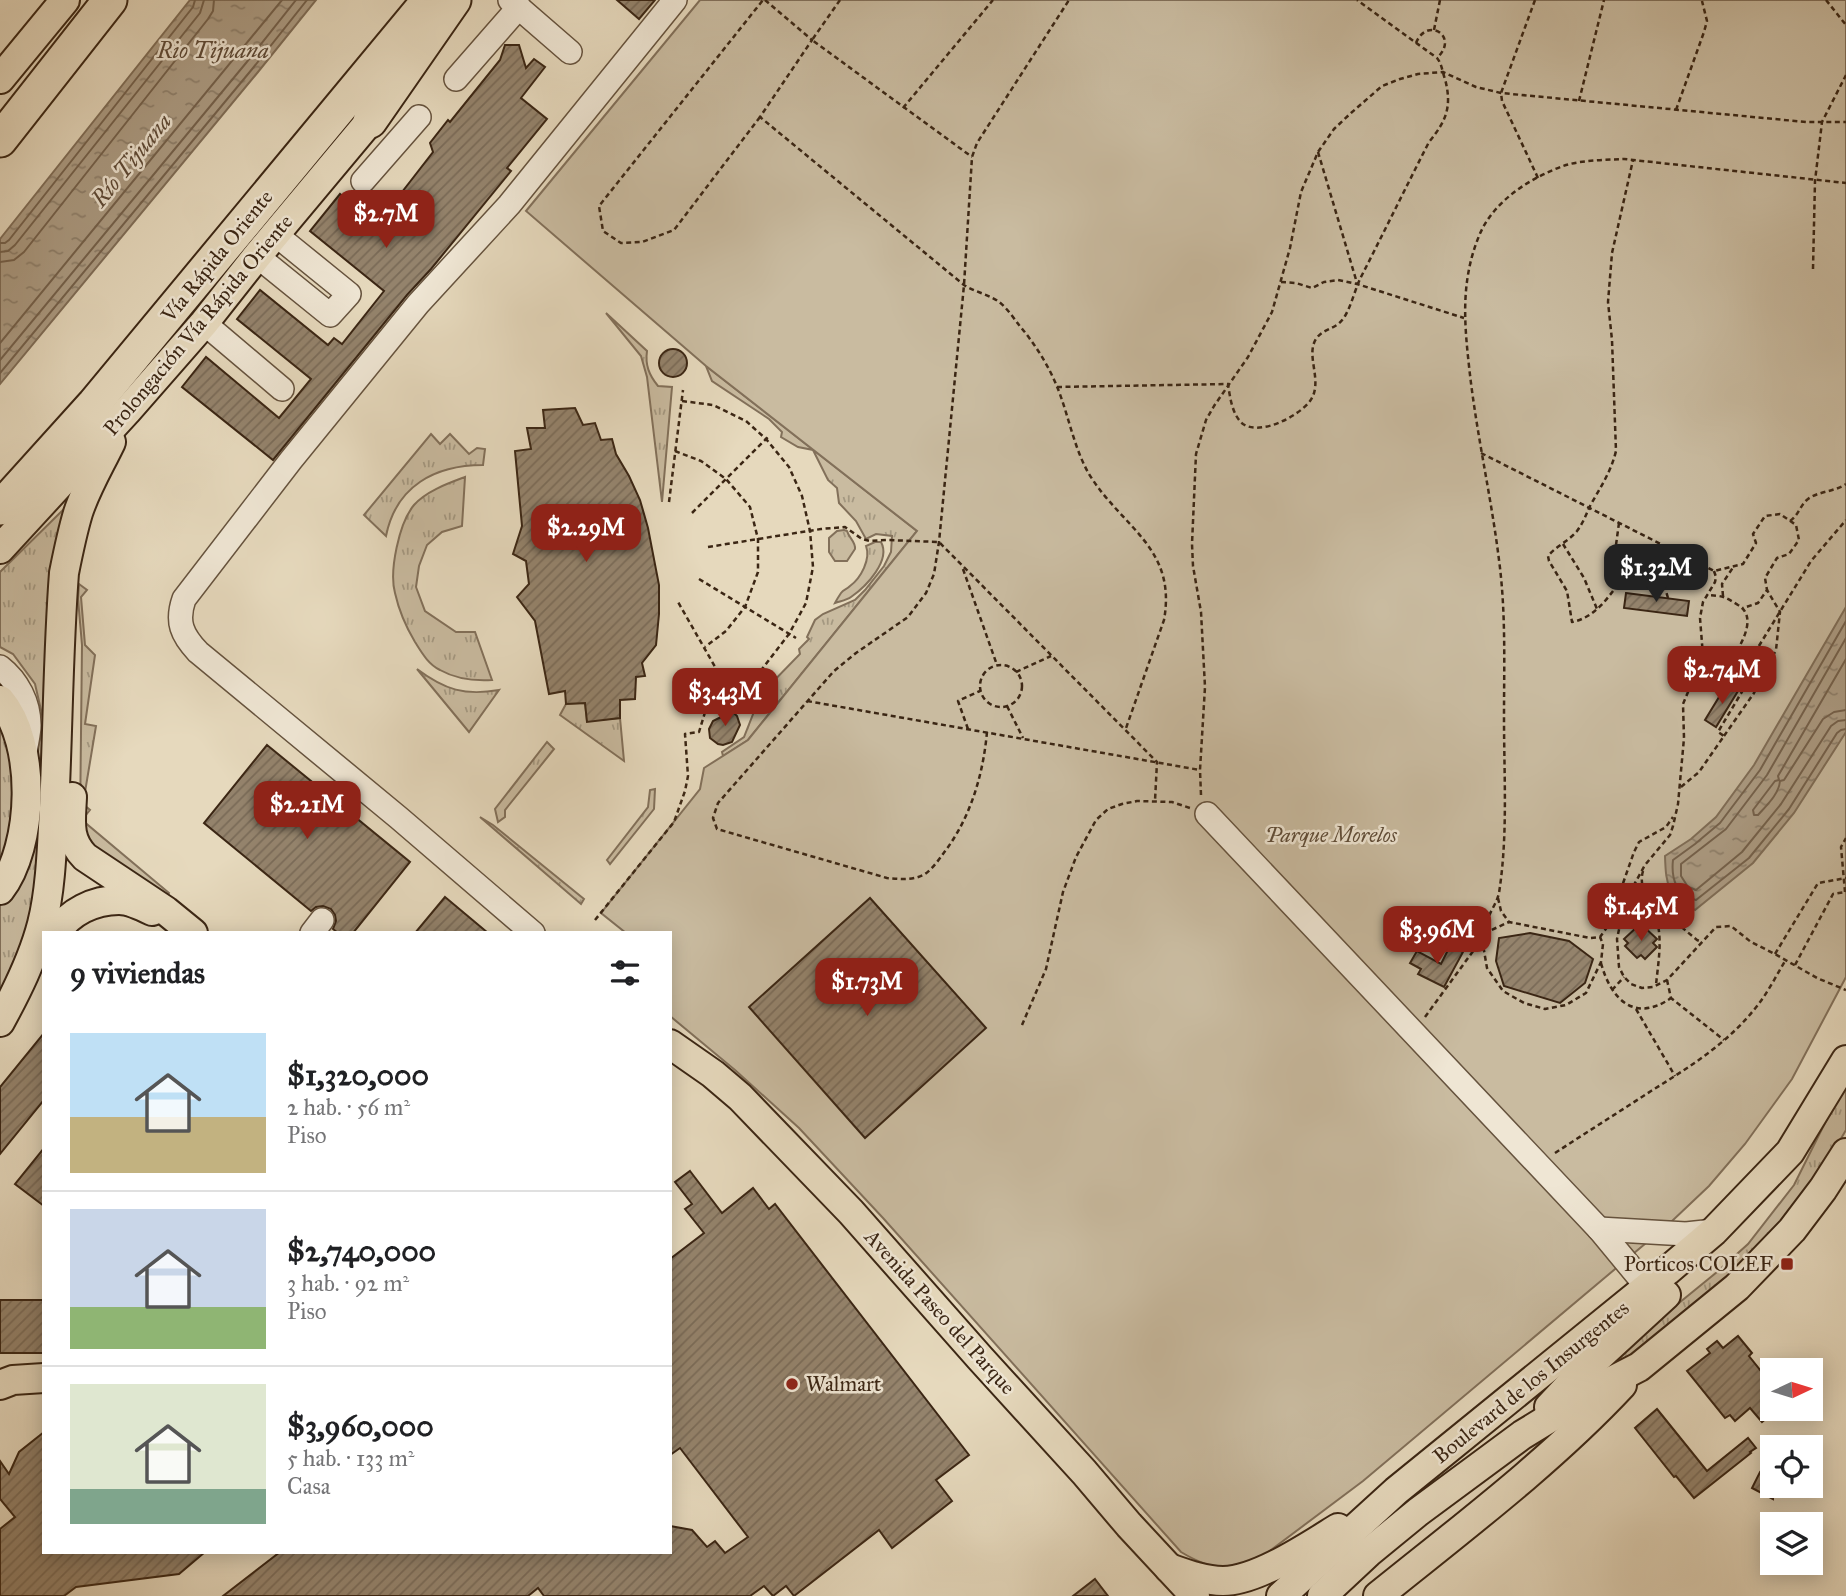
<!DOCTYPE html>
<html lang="es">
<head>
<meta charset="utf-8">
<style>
  :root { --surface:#fff; --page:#f2f2f2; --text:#202124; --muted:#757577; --line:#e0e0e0; --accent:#8f2418 }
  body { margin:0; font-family:"IM FELL Great Primer",serif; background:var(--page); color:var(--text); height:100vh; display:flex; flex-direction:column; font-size:26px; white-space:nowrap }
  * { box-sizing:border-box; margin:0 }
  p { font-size:23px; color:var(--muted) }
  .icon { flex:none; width:38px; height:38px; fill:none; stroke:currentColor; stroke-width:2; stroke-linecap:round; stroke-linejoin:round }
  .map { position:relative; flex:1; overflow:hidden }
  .sheet { position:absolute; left:42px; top:931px; width:630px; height:623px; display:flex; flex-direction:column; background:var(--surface); border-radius:0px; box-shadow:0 4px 18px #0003 }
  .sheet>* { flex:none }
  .needle { width:46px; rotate:86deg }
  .fabs { position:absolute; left:1760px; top:1358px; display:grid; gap:14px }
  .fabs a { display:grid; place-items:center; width:63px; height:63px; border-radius:0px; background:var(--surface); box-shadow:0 4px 18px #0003; font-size:35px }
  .price { position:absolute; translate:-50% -60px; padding:0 16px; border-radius:14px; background:var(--accent); color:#fff; font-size:23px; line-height:46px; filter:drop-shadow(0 2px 4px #0008) }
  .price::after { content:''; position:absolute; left:50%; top:42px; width:21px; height:16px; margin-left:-10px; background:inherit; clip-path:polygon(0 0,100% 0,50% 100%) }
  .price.current { background:#222; color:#fff }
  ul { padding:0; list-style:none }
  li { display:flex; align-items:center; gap:21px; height:175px; padding:0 28px }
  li+li { border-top:2px solid var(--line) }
  li span { display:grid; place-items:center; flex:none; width:196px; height:140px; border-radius:0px; color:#555 }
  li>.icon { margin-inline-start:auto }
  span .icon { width:84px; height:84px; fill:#fffc; stroke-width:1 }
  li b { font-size:30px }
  h2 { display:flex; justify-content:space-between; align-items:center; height:84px; padding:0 28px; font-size:30px }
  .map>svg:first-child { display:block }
</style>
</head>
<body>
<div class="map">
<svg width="1846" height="1596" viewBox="0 0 1846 1596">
  <defs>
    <pattern id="grass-tufts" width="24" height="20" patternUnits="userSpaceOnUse" patternTransform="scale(1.75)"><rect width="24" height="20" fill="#c9bba0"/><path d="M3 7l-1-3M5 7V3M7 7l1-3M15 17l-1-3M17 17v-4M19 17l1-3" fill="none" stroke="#a49881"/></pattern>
    <pattern id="water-ripples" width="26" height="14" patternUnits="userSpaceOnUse" patternTransform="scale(1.75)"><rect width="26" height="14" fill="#ac9c84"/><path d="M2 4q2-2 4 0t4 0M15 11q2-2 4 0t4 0" fill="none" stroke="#8d7f6b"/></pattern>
    <pattern id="building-hatch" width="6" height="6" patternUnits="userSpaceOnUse" patternTransform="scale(1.75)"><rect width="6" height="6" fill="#94836c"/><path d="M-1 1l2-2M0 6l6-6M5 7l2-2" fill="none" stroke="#7a6b58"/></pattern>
  </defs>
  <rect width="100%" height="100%" fill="#e6d9bd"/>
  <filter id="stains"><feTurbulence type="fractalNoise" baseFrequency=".00286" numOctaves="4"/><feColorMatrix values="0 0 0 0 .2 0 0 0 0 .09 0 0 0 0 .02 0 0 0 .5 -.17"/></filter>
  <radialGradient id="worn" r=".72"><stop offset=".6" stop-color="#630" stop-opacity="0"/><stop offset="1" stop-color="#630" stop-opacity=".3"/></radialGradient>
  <!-- grass -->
  <g fill="url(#grass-tufts)" stroke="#82705a" stroke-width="2">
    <path d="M606,313L647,351C645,365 649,375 658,386L672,387L662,502L647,377L641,356Z"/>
    <polygon points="706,366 917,531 748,740 723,756 722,752 744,737 761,694 800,654 799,649 809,639 807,637 815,620 823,614 855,600 865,590 884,566 891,552 892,536 876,534 866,539 856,521 839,503 837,488 828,480 813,450 798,447 781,437 782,432 769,419 712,381"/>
    <path d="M431,434L440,444L450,434L469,454L477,448L485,449L483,465C435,465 396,486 386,536L364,515Z"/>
    <path d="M465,477L462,526L442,532L427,545L419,566L416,587L425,611L456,632H475L492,680C475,681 456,679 440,670C428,664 422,653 415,642C406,627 399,611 395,593C389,571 399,523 414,505C426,491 449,483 465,477Z"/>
    <polygon points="69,504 41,852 24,949 0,993 0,905 2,903 35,781 39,743 44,723 35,684 13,654 0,647 0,572"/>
    <path d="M844,530L847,531C849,538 856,542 855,549L847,561H835L829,552V538L837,531Z"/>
    <path d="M875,542H881C891,560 867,586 851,597C847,600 841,601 835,603C837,599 839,596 841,593C844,589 846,590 850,586C861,578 871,559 866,546Z"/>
    <polygon points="79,584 87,590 81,597 85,645 95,655 85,724 96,726 83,804 90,810 82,820 169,893 168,895 162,894 145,880 93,851 80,822 82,645 78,599"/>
    <path d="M417,669C445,690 465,696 499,690L469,732Z"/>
    <polygon points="585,703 587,721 620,718 624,761 560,715 566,704"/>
    <polygon points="0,714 23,773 0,885"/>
    <polygon points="547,742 554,749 505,810 505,817 498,822 495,809"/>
    <polygon points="655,789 654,809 610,864 607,860 648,807 650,790"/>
    <polygon points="480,817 493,825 584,899 581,904"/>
    <polygon points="1846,1081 1846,1130 1826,1164 1785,1222 1688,1317 1587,1385 1663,1316 1717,1272 1748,1244 1794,1185"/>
  </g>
  <!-- park -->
  <path fill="#c9bba0" stroke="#82705a" stroke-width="2" d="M700,0H1846V977L1792,1079L1745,1144L1709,1186L1671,1222L1363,1481L1267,1553C1235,1573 1214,1572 1181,1552L883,1218L799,1128L735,1070L670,1016V933H626L601,913L700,789L704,768L748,740L917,531L706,366L526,211Z"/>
  <!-- water -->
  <g fill="url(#water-ripples)" stroke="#7f6d57" stroke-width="2">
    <polygon points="190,0 316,0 258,72 0,384 0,239"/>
    <path d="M1846,607V732L1794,813L1753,863L1695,910C1668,894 1666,888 1665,856L1691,839L1716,817L1754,765Z"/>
  </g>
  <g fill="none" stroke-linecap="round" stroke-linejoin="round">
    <!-- shore -->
    <g stroke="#74614c" stroke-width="2">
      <polyline points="0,243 5,243 9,240 193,7 195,0"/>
      <polyline points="0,252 8,251 15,245 200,13 204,0"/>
      <polyline points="0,262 14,260 24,252 208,19 213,11 214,0"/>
      <polyline points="0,343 282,0"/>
      <polyline points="0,360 246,63 296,0"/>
      <polyline points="0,373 253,68 307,0"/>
      <path d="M1846,621L1760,770L1720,823L1695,844L1673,860C1671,878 1676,896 1696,900L1749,858L1789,809L1837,733L1841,730L1846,729"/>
      <polyline points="1846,638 1767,775 1726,829 1681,864 1681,876 1688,887 1696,890 1742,852 1781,804 1831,726 1838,721 1846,720"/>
      <path d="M1846,659L1778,776L1779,780L1775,781L1753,810L1754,815H1758C1767,805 1779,794 1780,781L1784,780L1823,719L1834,712L1846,710"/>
    </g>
  </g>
  <!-- building -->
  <g fill="url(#building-hatch)" stroke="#3b2614" stroke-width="2">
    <polygon points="617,0 655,0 639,19"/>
    <polygon points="505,45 519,45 526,68 534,59 545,67 521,98 547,119 507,168 511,171 431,269 407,295 273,460 182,387 206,357 279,418 311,379 237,319 260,290 328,345 334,338 342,344 384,291 310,231 340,194 367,216 389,191 402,192 433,152 430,143 448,120 450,122 500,60"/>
    <circle cx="673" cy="363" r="14"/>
    <polygon points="575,408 583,425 595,423 601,440 612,439 616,454 629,476 640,500 648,528 659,585 659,614 656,645 642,663 645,676 636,677 635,699 620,700 620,718 587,722 585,703 566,704 565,691 549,694 535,621 517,597 529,584 526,561 513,554 522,526 515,451 531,449 527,428 545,428 543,410"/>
    <polygon points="1626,593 1689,601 1687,616 1624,608"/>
    <polygon points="1727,684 1738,691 1716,727 1705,720"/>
    <polygon points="726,705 737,716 740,725 732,742 723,745 718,744 710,738 709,729 713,721 725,715"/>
    <polygon points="267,745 410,862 353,933 338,933 333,929 336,921 335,915 331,909 323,906 316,907 311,911 204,823"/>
    <polygon points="445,897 488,933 415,933"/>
    <polygon points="870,898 986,1028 865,1138 749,1007"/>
    <polygon points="1643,926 1657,939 1653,943 1657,947 1645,959 1641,955 1637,958 1625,946 1628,943 1624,939 1637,927 1640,930"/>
    <polygon points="1530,933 1569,941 1593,959 1585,983 1560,1003 1504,986 1496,961 1499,938"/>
    <polygon points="1450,946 1463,952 1444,987 1418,974 1421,969 1410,963 1417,951 1441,964"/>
    <polygon points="44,1033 44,1100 0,1154 0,1087"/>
    <polygon points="44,1148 44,1206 15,1184"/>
    <polygon points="690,1171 722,1213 753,1188 769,1209 775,1204 969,1455 936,1480 952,1501 892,1548 879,1530 794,1596 786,1586 773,1596 764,1586 750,1596 544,1596 538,1588 528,1596 223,1596 280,1552 670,1552 670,1526 692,1530 707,1547 715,1541 725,1553 748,1537 680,1448 670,1455 670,1259 704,1233 685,1209 692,1204 675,1182"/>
    <rect x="0" y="1300" width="44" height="53"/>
    <polygon points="1738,1336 1752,1353 1749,1356 1765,1376 1773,1370 1773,1409 1776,1410 1762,1422 1750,1408 1735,1421 1730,1415 1725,1418 1687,1371 1710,1353 1707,1349 1717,1341 1723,1348"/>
    <polygon points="1657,1409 1707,1471 1748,1438 1756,1448 1750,1452 1751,1453 1694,1498 1676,1476 1674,1477 1635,1428"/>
    <polygon points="44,1432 44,1552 205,1552 179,1574 76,1587 64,1596 0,1596 0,1529 15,1517 0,1499 0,1461 9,1474 19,1452"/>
    <polygon points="1760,1472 1773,1479 1773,1499 1752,1488"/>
    <polygon points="1095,1579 1108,1596 1073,1596"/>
  </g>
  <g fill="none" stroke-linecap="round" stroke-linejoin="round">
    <!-- minor casing -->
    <g stroke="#66533e" stroke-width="26">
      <g id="minor">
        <polyline points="510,0 570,52"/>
        <polyline points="456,79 519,7"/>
        <polyline points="363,181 419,117"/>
        <polyline points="257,256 330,315 349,294 275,234"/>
        <polyline points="204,323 282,389"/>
        <path d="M0,667C18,681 29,703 29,725C29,734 26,744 25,753"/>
        <polyline points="1207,814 1599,1229 1647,1287"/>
        <polyline points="312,933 322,920"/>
        <path d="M533,933L399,818L198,652C182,635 176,622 184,599L291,460L418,304L509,205L675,0"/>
        <polyline points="1599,1229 1686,1234 1714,1231"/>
      </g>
    </g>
    <!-- major casing -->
    <g stroke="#3b2614" stroke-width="32">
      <g id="major">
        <polyline points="0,79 65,0"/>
        <polyline points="0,549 127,411 204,323 257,256 384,104"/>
        <path d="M0,700C37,743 34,846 0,890"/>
        <path d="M72,797C71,821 67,839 85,857L166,911L193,933"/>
        <path d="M56,933C69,912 94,900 119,900C130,900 142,906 152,911"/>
        <path d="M0,1022C17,991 33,959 42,924C51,889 52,844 54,808C58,730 58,651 64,573C68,553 72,533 78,513C86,488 100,465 111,442"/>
        <polyline points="670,1044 713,1074 740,1097 851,1212 980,1358 1084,1472 1129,1525 1195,1596"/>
        <polyline points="0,1385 13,1380 44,1378"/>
        <polyline points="1549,1407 1578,1376 1666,1295"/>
        <path d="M1169,1568C1186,1574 1205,1581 1223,1581C1257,1581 1309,1546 1338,1528"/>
        <polyline points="1281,1596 1396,1491 1667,1271 1714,1231 1790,1152 1846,1060"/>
        <polyline points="1322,1596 1368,1553 1418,1512 1522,1435 1602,1386 1639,1367 1737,1287 1792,1230 1823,1189 1846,1153"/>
        <path d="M1378,1596C1461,1529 1550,1462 1622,1385"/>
      </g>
    </g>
    <!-- highway casing -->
    <g stroke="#3b2614" stroke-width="37">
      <g id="highway">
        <polyline points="370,121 454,0"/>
        <polyline points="0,140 110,0"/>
        <polyline points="0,508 94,404 429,0"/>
      </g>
    </g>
    <!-- path -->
    <g stroke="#3b2614" stroke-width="2.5" stroke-dasharray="5 3.5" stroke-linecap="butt">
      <path d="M765,0L812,40L760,117L964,285C975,292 987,294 998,301C1006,307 1013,317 1019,325C1035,344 1049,366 1058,389C1069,417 1074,448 1089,474C1122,528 1177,547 1164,620L1125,731"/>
      <polyline points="840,0 812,40 972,157"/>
      <polyline points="1535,0 1501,93 1502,101 1538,178"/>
      <polyline points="1826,0 1846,25"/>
      <polyline points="1434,30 1440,0"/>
      <path d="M1416,43C1427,16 1459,36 1438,57"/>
      <polyline points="1579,101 1604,0"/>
      <polyline points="903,108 993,0"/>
      <polyline points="1676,110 1704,32 1707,21 1702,1"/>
      <polyline points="760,117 674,230 642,242 621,243 603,231 599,206 763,0"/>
      <polyline points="1318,152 1357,283"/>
      <polyline points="1813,269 1815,181 1822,122 1846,75"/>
      <polyline points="1281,282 1296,283 1312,288 1324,282 1338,280 1357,284 1464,318"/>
      <path d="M1057,387L1228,384C1230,397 1232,415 1243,424C1261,436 1299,416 1310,401C1324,382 1305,356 1316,339C1324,327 1336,331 1345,316C1352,304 1355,289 1361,277C1384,232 1406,187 1429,142C1447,120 1452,106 1445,79C1442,71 1442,64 1437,58L1357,0"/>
      <polyline points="682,401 713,405 746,421 766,439 789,467 802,496 810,531 813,567 806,603 789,634 762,669 728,690"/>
      <polyline points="675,451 701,461 726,479 750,507 758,539 758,572 745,607 726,631 705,647"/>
      <polyline points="1481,453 1714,571 1743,564 1756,543 1753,534 1765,516 1780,514 1796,525 1799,540 1789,554 1777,558 1765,578 1767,590 1758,603 1743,608"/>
      <polyline points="669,502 683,390"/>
      <polyline points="692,513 770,435"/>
      <path d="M1790,521C1799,515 1800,505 1808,499C1819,491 1834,492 1846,484"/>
      <polyline points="1619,523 1612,574 1614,580 1618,584 1627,585 1668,565 1678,552"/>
      <polyline points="1563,544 1584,578 1597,609"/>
      <polyline points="708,547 821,529 845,527 862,539 870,541 887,540 939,542 1157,762 1155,801"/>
      <polyline points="963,569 997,665"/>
      <polyline points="1714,571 1716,577 1715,582 1703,602 1700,618 1703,656 1683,704 1684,738 1678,804 1673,826 1670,835 1645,865 1625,901 1617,939 1619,967 1624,977 1631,984 1642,988 1653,987 1667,980 1716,927 1731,926 1751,942 1775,954 1817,978 1846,990"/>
      <polyline points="699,579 796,638"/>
      <path d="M1618,584C1606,601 1593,618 1572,622L1567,591L1549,561L1548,556C1556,546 1569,541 1577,531C1583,523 1586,515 1590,506C1600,488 1611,472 1616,451L1612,340L1608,302L1612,253L1633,160"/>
      <polyline points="1723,596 1722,584 1734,566"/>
      <polyline points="1668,598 1665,588 1668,565"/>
      <circle cx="1001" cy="686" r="21"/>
      <polyline points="1016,672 1051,656"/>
      <path d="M1691,685L1724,672C1734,655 1762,619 1738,605C1724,596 1723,596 1707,595"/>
      <polyline points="807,701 1200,770"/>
      <polyline points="1007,706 1023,738"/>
      <polyline points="968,729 958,701 980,691"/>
      <path d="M987,732C983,776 970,819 943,854C938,861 932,869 925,874C913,881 900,879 887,878L717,829L713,818L718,803L834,671L856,653L908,617L926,593L934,574L939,542L964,285L972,157L977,143L1069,0"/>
      <polyline points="1724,736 1754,693 1776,650 1780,612 1767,590"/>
      <polyline points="1681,787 1699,772 1724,736 1718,732 1743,690 1735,685 1811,561 1846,520"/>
      <polyline points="1201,795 1200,770 1205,687 1201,612 1193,566 1192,544 1196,454 1206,420 1214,406 1248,357 1272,312 1290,248 1301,192 1318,152 1334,129 1351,113 1382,86 1400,79 1418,74 1443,72 1476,87 1501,93 1806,122 1846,122"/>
      <path d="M1643,871C1638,888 1650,903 1656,918C1663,938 1658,964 1656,985"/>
      <polyline points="1845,892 1841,847 1846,838"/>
      <polyline points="1498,898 1501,911 1509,922 1590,938 1600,937 1608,926 1634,852 1639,842 1666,827 1673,817"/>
      <polyline points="1653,909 1673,920 1697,940 1702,942"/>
      <polyline points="595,920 674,822 685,791 688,776 685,734 699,732 706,709 716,704 734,700 678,602"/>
      <path d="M1487,932C1484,917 1496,907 1499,893C1508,836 1504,776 1504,718C1504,666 1506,612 1499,560C1491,495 1476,432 1469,366C1464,321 1461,280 1479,236C1493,201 1531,177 1566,165C1584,160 1605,160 1624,159L1846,183"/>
      <polyline points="1482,939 1487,968 1503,991 1524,1003 1545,1009 1566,1005 1586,993 1601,962 1603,944 1600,937"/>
      <polyline points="1775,954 1818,883 1846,878"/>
      <path d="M1601,963C1611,1000 1635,1023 1671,998"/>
      <polyline points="1795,965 1833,894 1846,892"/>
      <polyline points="1667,980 1671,998 1724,1040"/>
      <polyline points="1612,990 1624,977"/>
      <polyline points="1636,1009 1675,1076"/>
      <polyline points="1425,1017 1487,932 1509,922"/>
      <polyline points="1022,1025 1046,969 1063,892 1076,857 1096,820 1108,809 1122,804 1137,801 1172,802 1190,808"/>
      <path d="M1555,1153C1587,1132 1619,1112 1651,1091C1688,1068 1725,1045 1753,1011C1766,996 1775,978 1785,961"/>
    </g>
    <!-- minor -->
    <use href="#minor" stroke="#efe6d4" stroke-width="23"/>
    <!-- major -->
    <use href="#major" stroke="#e6d9bd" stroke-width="28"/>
    <!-- highway -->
    <use href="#highway" stroke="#e6d9bd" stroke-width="33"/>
  </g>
  <!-- markers -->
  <g fill="#8f2418" stroke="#efe6d4" stroke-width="2.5">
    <rect x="1780" y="1257" width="14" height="14" rx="3.5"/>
    <circle cx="792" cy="1384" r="7"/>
  </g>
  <g text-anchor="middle" stroke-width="5" stroke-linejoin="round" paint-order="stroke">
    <!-- street labels -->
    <g font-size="21" fill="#3b2614" stroke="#efe6d4">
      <text transform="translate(217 256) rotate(-51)" y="7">Vía Rápida Oriente</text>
      <text transform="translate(198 325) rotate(-50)" y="7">Prolongación Vía Rápida Oriente</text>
      <text transform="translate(940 1312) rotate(48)" y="7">Avenida Paseo del Parque</text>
      <text transform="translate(1531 1382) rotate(-39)" y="7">Boulevard de los Insurgentes</text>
    </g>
    <!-- park labels -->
    <g font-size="21" font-style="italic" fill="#5e4b37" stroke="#efe6d4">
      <text x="1331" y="842">Parque Morelos</text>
    </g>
    <!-- poi labels -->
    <g font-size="21" fill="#3b2614" stroke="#efe6d4" text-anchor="end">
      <text x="1773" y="1271">Porticos COLEF</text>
      <text x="806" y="1391" text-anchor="start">Walmart</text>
    </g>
    <!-- water labels -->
    <g font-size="23" font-style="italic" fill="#5d4936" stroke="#efe6d4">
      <text x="213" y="58">Rio Tijuana</text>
      <text transform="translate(131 160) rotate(-51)" y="8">Río Tijuana</text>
    </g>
  </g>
  <rect width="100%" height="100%" filter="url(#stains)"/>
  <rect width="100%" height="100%" fill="url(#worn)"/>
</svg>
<div class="fabs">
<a><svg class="needle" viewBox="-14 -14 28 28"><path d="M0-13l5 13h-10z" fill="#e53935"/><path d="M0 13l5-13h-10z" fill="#757577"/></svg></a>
<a><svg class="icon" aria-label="locate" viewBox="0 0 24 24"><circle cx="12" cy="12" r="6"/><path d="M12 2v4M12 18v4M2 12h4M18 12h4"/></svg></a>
<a><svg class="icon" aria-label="layers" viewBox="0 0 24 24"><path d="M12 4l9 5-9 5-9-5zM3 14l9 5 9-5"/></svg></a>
</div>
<b class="price" style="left:386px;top:250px">$2.7M</b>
<b class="price" style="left:586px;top:564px">$2.29M</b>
<b class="price current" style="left:1656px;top:604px">$1.32M</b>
<b class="price" style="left:1722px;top:706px">$2.74M</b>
<b class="price" style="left:725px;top:728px">$3.43M</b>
<b class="price" style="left:307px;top:841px">$2.21M</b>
<b class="price" style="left:1641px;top:943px">$1.45M</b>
<b class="price" style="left:1437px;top:966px">$3.96M</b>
<b class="price" style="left:867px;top:1018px">$1.73M</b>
<section class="sheet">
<h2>9 viviendas<svg class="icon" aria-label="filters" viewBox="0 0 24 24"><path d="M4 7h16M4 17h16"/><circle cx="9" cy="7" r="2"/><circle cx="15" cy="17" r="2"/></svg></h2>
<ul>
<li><span style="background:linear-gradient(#bfe0f5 60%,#c2b280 0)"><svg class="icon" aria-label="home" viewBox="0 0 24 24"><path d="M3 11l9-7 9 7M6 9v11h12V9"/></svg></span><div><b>$1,320,000</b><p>2 hab. · 56 m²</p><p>Piso</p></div></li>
<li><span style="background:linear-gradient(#c9d6e8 70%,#8fb573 0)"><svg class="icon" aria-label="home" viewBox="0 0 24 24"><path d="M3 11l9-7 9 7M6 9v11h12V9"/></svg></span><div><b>$2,740,000</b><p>3 hab. · 92 m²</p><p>Piso</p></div></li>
<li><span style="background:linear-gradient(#dfe7d0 75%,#7fa58c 0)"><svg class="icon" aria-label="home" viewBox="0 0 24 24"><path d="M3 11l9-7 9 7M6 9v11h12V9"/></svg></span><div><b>$3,960,000</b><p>5 hab. · 133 m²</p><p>Casa</p></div></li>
</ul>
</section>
</div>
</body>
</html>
